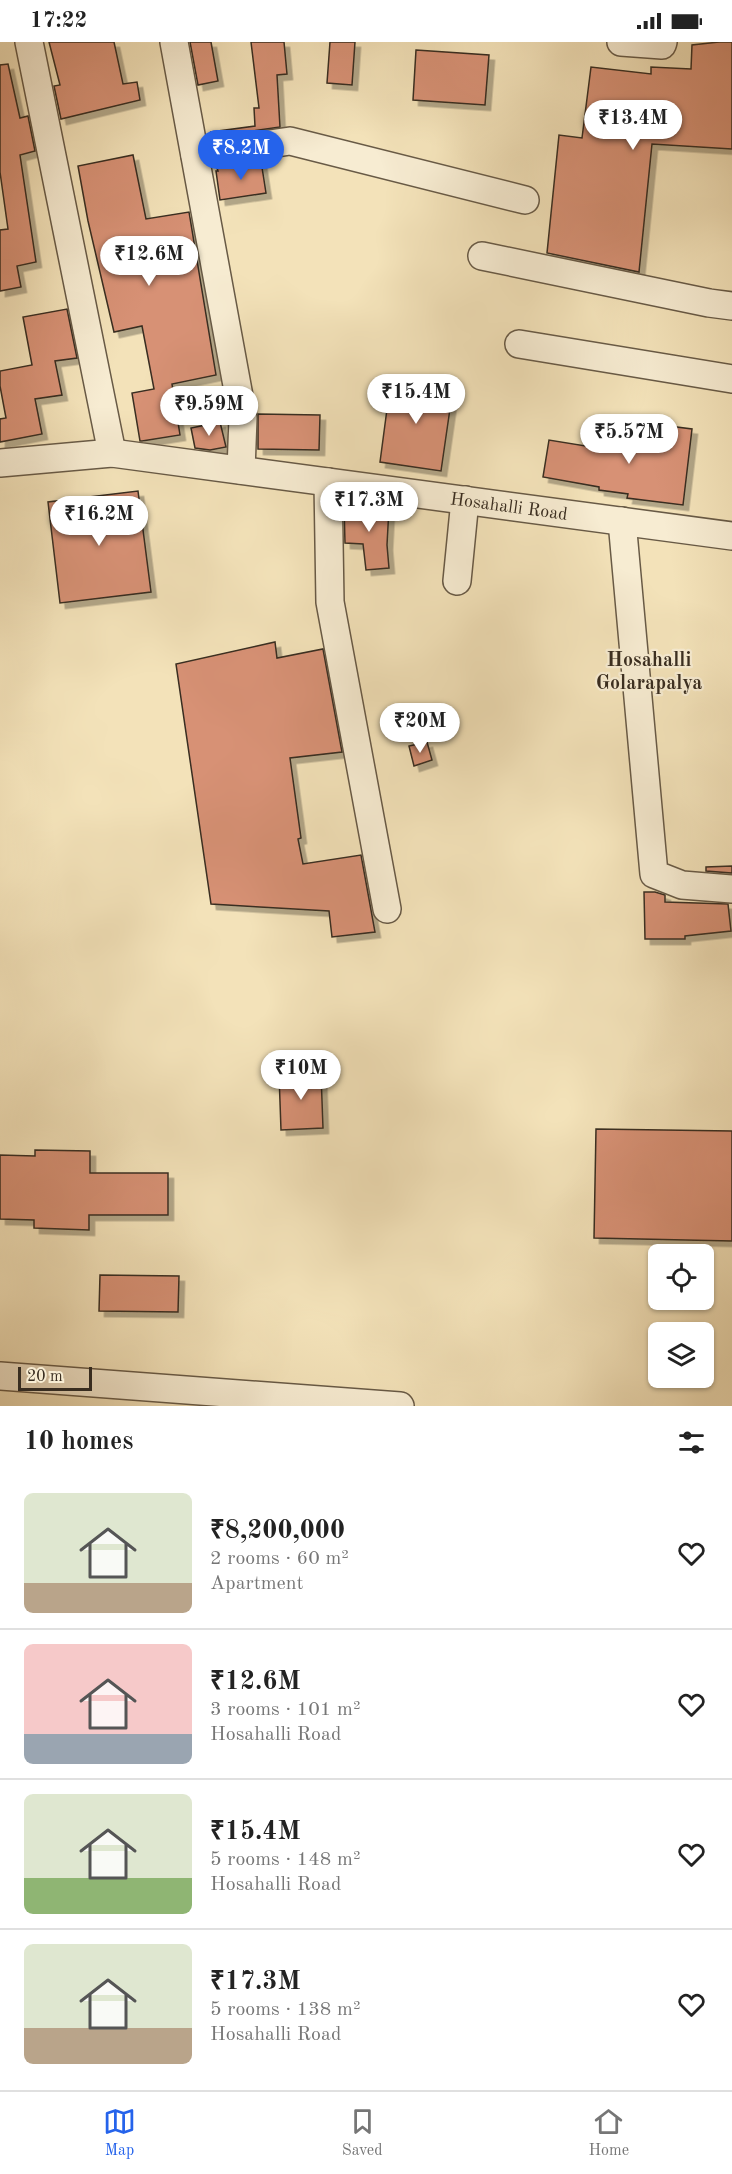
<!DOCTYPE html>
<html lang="en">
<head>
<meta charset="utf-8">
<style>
  :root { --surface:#fff; --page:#f2f2f2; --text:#222; --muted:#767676; --line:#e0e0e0; --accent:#2563eb }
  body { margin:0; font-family:"Old Standard TT",serif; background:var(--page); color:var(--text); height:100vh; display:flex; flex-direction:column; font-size:22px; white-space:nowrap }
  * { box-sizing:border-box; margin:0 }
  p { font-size:20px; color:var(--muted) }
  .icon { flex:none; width:33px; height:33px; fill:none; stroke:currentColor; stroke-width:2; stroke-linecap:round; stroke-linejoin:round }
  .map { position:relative; height:1364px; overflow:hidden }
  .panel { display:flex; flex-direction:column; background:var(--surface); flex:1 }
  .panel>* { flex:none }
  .controls { position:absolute; left:648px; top:1202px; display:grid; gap:12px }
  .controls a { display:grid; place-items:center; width:66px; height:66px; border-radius:9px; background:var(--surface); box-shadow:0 2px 4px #0004; font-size:30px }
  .scale { position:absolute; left:18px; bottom:15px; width:74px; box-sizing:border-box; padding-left:6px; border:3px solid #392d20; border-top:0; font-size:16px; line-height:21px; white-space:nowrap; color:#392d20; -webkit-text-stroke:4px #f7ecd2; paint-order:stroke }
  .price { position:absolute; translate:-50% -51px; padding:0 14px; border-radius:21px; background:#fff; color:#222; font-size:20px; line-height:39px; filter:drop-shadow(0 2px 3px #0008) }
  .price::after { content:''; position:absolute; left:50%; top:36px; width:18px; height:14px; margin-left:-9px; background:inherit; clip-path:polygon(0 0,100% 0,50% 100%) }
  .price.current { background:var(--accent); color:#fff }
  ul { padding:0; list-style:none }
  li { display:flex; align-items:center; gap:18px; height:150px; padding:0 24px }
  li+li { border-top:2px solid var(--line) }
  li span { display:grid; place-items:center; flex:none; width:168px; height:120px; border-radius:9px; color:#555 }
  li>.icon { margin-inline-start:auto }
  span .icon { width:72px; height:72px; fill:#fffc; stroke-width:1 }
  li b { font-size:26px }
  h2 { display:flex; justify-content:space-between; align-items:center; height:72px; padding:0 24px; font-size:26px }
  .status { display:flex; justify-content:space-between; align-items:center; height:42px; padding:0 30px; background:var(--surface); direction:ltr }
  .status svg { height:16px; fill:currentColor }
  .tab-bar { display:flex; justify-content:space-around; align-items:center; height:84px; border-top:2px solid var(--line); background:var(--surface); font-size:16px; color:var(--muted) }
  .tab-bar a { display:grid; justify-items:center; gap:3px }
  .tab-bar .current { color:var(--accent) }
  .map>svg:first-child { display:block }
</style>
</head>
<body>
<div class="status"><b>17:22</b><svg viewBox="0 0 49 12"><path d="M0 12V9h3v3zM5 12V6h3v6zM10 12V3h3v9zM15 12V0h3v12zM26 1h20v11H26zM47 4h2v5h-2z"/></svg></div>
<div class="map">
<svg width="732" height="1364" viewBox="0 0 732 1364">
  <defs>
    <filter id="shadow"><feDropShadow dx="5.5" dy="5.5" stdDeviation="0" flood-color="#0004"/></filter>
  </defs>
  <rect width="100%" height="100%" fill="#f3e2b9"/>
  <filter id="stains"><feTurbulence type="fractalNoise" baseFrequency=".00333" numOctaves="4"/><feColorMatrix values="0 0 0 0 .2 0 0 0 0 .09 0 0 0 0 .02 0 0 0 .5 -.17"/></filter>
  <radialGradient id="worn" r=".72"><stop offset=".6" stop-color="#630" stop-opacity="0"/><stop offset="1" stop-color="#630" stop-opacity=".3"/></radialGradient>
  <!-- building -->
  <g fill="#d79175" stroke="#392d20" stroke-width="1.5" filter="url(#shadow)">
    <polygon points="49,0 114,0 123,42 137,40 140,58 61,77 54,44 60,43"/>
    <polygon points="190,0 211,0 218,39 198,43"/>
    <polygon points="251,0 284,0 287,32 277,33 280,85 212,95 211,90 255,84 254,66 259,66"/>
    <polygon points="330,0 355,0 352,43 327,41"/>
    <polygon points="719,0 732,0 732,107 652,102 639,230 547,211 559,93 582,96 591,25 651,32 651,25 691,27 692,3"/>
    <polygon points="416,8 489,13 485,63 413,58"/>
    <polygon points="8,22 20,76 28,74 35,109 20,113 36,220 17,224 21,245 0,249 0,188 8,187 0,130 0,23"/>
    <polygon points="133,113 146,177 189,170 216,333 172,342 180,393 142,399 140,399 132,351 154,347 142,284 114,290 88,179 78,124"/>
    <polygon points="261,119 266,151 220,158 216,129 218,129 217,126"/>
    <polygon points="67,267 77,316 55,319 62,353 35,357 42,392 0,400 0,377 6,376 0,344 0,329 32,323 23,275"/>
    <polygon points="391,337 453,346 441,429 380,420"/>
    <polygon points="258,372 320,373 319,408 258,407"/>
    <polygon points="220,380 226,405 210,408 195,406 191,386"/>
    <polygon points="637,380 692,387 683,463 627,456 628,452 599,448 599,445 543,435 549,398 604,407 605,405 633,409"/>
    <polygon points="138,449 151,550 60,561 48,460"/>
    <polygon points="344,463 389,466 387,503 389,526 366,528 363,502 345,501"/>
    <polygon points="275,600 277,616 323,607 342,710 290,716 301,796 298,797 303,822 361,813 375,890 332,895 329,869 211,862 176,622"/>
    <polygon points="427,700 432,718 414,724 409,704"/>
    <polygon points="732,824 732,831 706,829 706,825"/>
    <polygon points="644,850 655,850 665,853 665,860 728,862 731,889 685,894 685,897 645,897"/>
    <polygon points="321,1031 323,1086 281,1088 279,1032"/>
    <polygon points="596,1087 732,1089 732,1199 594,1196"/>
    <polygon points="35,1108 90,1109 90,1131 168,1131 168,1173 89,1173 89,1188 34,1186 34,1178 0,1177 0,1113 35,1114"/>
    <polygon points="100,1233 179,1234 178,1270 99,1269"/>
  </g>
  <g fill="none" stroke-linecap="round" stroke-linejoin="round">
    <!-- minor casing -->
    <g stroke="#685a46" stroke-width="30">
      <g id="minor">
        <polyline points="29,0 112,411"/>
        <polyline points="174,0 243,376 241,428"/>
        <polyline points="621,0 662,3 663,0"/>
        <polyline points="195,113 290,99 525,158"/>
        <polyline points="482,214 709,261 732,264"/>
        <polyline points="519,302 732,337"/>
        <path id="s1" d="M0,421L112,411L732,494"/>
        <polyline points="328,440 330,560 387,867"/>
        <polyline points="622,479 654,832 682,843 732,847"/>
        <polyline points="457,539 465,458"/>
        <polyline points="0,1334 400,1364"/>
      </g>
    </g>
    <!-- minor -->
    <use href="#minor" stroke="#f7ecd2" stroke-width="27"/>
  </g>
  <g text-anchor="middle" stroke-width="4.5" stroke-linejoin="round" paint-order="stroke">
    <!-- street labels -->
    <g font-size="18" fill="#392d20" stroke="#f7ecd2">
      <text dy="6" stroke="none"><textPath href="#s1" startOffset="513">Hosahalli Road</textPath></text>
    </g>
    <!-- neighbourhood labels -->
    <g font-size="20" font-weight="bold" fill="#392d20" stroke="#f7ecd2">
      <text x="649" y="624">Hosahalli<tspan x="649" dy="23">Golarapalya</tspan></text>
    </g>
  </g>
  <rect width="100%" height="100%" filter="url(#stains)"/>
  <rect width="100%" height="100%" fill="url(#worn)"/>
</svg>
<div class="controls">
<a><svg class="icon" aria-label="locate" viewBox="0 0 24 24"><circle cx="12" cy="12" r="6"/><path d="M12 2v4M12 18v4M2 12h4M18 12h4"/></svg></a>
<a><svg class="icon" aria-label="layers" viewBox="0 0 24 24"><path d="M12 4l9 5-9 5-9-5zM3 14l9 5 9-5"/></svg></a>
</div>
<div class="scale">20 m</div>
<b class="price" style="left:633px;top:109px">₹13.4M</b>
<b class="price current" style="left:241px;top:139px">₹8.2M</b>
<b class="price" style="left:149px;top:245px">₹12.6M</b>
<b class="price" style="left:416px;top:383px">₹15.4M</b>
<b class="price" style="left:209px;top:395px">₹9.59M</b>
<b class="price" style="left:629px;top:423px">₹5.57M</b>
<b class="price" style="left:369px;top:491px">₹17.3M</b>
<b class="price" style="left:99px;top:505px">₹16.2M</b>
<b class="price" style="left:420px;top:712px">₹20M</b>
<b class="price" style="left:301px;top:1059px">₹10M</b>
</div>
<section class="panel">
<h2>10 homes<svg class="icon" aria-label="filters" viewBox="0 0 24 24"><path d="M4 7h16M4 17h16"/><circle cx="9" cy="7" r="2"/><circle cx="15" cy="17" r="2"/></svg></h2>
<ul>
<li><span style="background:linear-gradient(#dfe7d0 75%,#b9a48a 0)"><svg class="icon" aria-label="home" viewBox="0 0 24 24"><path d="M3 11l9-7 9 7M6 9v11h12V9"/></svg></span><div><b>₹8,200,000</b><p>2 rooms · 60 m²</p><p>Apartment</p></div><svg class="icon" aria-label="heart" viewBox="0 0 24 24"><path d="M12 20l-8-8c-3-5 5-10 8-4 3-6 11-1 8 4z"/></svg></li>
<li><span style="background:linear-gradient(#f6c9c9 75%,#9aa5b1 0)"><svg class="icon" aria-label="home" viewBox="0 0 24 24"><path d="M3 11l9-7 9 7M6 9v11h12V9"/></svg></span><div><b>₹12.6M</b><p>3 rooms · 101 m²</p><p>Hosahalli Road</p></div><svg class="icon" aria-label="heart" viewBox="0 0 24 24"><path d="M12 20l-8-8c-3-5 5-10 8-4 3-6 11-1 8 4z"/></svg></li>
<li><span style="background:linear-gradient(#dfe7d0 70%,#8fb573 0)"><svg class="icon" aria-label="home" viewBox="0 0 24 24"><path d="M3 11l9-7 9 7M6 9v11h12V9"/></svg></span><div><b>₹15.4M</b><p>5 rooms · 148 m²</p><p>Hosahalli Road</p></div><svg class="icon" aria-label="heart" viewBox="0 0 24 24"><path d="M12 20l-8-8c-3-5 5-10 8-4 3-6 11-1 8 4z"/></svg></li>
<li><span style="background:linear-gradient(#dfe7d0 70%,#b9a48a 0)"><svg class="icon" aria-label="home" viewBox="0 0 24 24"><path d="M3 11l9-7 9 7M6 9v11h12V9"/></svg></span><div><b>₹17.3M</b><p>5 rooms · 138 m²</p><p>Hosahalli Road</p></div><svg class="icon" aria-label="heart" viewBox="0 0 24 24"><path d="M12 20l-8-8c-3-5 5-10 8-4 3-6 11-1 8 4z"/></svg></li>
</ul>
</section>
<nav class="tab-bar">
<a class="current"><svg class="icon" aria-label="map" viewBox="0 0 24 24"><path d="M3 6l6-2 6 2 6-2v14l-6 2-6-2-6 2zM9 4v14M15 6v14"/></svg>Map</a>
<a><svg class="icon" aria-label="saved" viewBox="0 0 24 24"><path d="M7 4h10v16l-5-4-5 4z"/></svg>Saved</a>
<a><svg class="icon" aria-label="home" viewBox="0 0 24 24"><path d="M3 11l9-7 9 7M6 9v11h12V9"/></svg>Home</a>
</nav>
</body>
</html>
